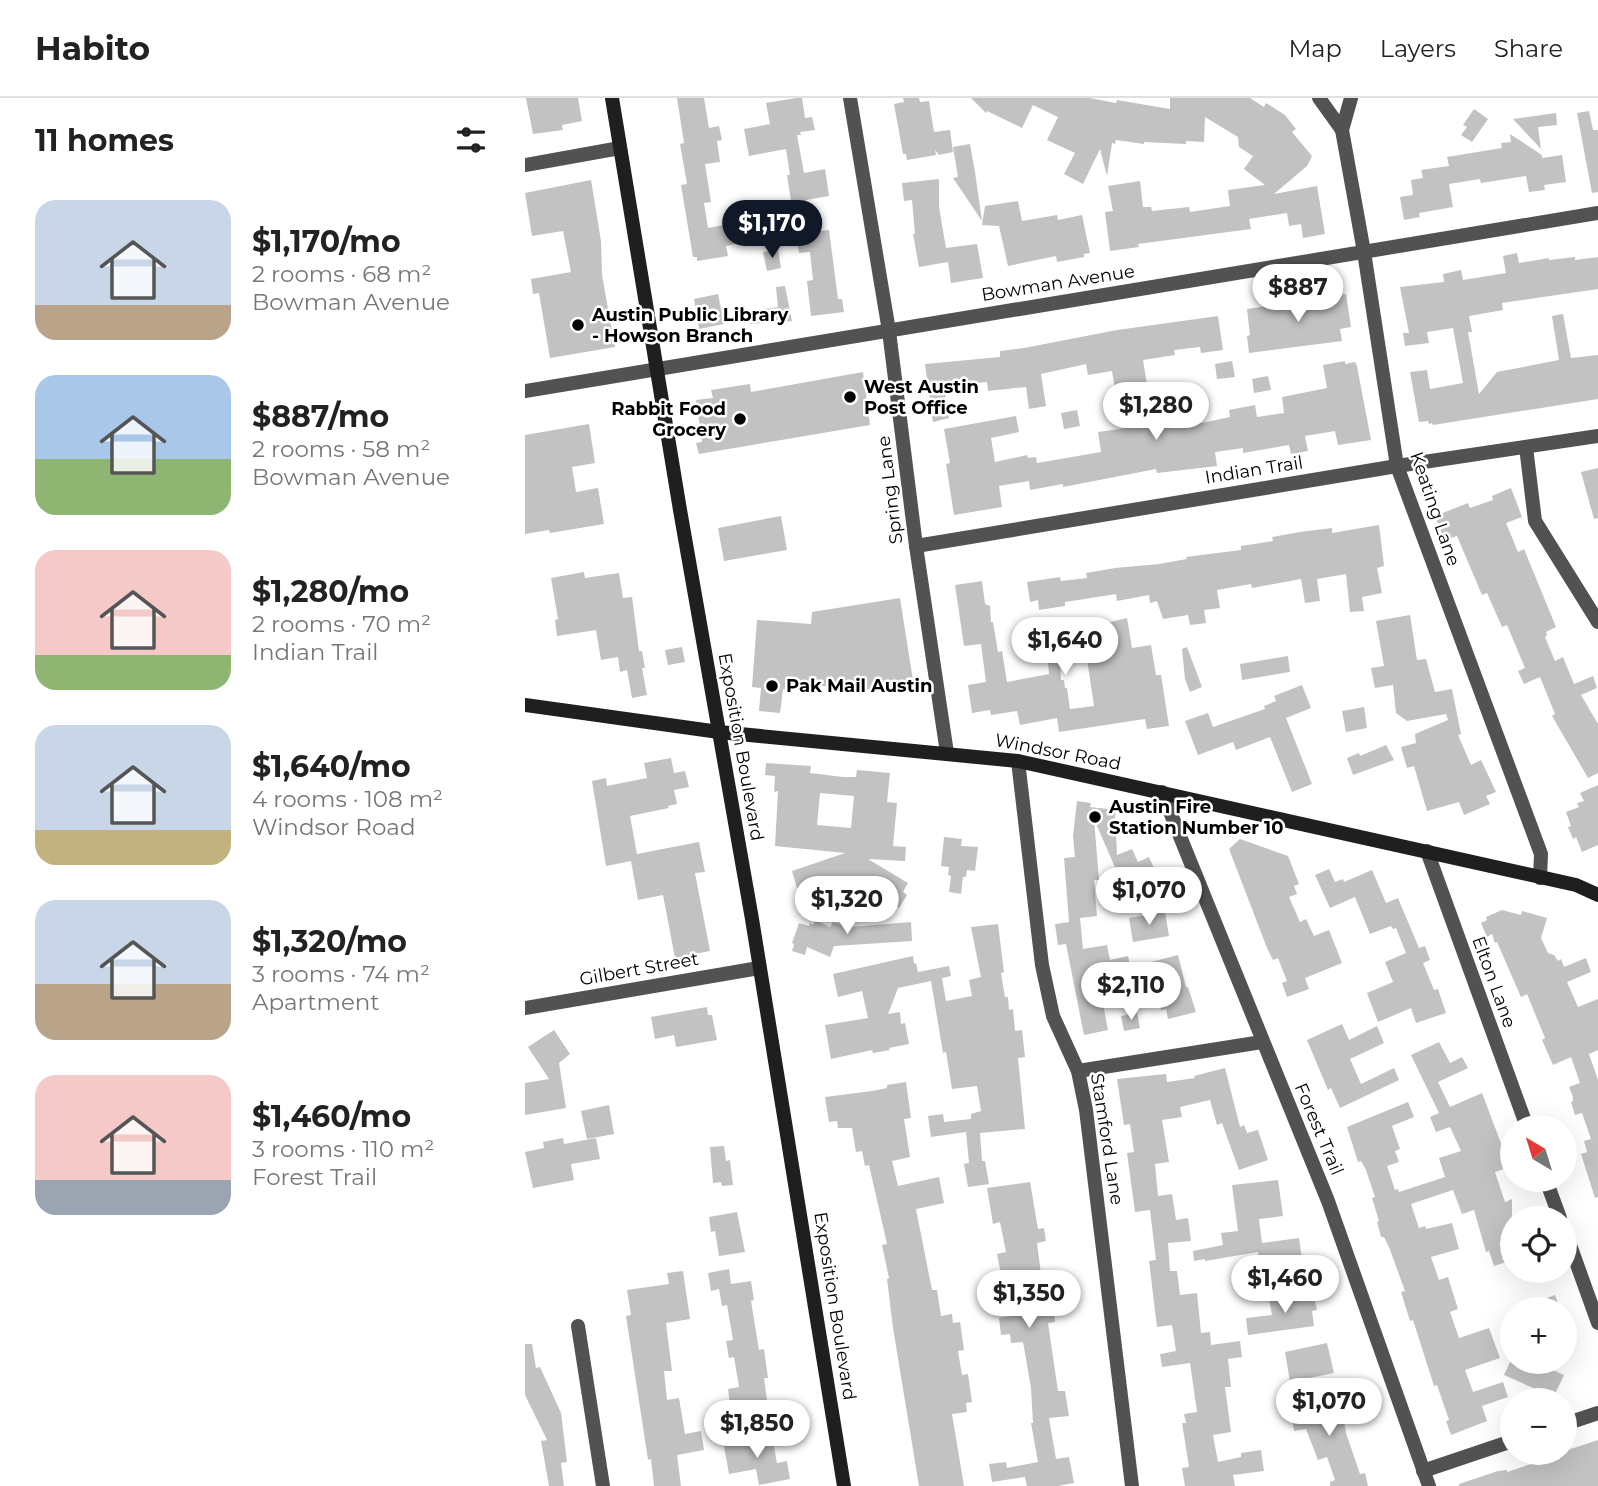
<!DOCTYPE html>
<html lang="en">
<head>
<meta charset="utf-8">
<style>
  :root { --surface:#fff; --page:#f2f2f2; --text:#222; --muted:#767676; --line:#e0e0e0; --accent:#111827 }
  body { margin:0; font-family:Montserrat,sans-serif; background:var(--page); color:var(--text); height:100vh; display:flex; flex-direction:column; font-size:26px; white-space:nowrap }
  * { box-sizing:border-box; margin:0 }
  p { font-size:23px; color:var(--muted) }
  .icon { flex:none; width:38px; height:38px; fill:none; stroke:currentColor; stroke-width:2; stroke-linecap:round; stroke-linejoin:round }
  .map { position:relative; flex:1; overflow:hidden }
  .drawer { display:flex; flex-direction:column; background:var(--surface); width:525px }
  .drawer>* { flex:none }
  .needle { width:46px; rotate:322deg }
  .fabs { position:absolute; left:975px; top:1017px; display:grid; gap:14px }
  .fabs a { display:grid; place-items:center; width:77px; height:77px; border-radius:50%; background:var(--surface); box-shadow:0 7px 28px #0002; font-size:35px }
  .price { position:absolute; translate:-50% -60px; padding:0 16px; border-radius:24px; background:#fff; color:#222; font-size:23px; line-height:46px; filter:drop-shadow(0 2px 4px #0008) }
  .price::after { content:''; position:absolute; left:50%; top:42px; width:21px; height:16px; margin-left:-10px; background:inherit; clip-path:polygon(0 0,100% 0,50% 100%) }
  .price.on { background:var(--accent); color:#fff }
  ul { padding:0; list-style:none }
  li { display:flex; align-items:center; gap:21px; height:175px; padding:0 35px }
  li span { display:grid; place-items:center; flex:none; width:196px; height:140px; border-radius:21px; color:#555 }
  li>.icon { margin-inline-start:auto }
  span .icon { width:84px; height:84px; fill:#fffc; stroke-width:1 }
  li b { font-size:30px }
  h2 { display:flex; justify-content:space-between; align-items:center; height:84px; padding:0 35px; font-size:30px }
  header { display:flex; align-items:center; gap:42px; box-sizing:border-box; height:98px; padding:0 35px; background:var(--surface); border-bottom:2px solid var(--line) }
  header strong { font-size:33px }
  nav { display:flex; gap:38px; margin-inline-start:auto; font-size:24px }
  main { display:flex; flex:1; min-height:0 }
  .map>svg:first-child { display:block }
</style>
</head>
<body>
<header>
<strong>Habito</strong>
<nav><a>Map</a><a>Layers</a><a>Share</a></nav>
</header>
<main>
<section class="drawer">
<h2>11 homes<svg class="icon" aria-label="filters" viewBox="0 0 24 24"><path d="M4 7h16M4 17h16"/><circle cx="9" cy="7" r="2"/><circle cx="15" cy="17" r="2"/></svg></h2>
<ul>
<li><span style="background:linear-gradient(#c9d6e8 75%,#b9a48a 0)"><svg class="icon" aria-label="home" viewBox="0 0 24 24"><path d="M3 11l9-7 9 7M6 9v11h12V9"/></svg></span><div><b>$1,170/mo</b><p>2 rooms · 68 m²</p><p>Bowman Avenue</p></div></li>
<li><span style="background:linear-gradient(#a9c7e8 60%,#8fb573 0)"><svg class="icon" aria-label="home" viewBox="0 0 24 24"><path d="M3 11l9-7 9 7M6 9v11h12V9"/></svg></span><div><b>$887/mo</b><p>2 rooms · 58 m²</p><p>Bowman Avenue</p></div></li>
<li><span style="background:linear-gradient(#f6c9c9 75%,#8fb573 0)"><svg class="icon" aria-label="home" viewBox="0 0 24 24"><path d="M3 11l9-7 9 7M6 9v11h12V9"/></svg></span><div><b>$1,280/mo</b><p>2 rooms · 70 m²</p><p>Indian Trail</p></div></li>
<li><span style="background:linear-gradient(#c9d6e8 75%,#c2b280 0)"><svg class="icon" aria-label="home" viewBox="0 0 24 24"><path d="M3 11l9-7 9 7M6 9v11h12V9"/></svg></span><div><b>$1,640/mo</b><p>4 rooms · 108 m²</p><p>Windsor Road</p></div></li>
<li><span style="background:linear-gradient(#c9d6e8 60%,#b9a48a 0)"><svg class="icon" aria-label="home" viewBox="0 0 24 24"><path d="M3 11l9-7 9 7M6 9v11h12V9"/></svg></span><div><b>$1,320/mo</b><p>3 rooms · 74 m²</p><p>Apartment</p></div></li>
<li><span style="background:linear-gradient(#f6c9c9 75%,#9aa5b1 0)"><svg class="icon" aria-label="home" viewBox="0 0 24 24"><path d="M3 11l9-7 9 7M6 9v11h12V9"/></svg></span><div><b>$1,460/mo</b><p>3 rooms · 110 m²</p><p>Forest Trail</p></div></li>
</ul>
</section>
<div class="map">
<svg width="1073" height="1388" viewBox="0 0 1073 1388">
  <rect width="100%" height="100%" fill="#fff"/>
  <!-- building -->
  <g fill="#c2c2c2" fill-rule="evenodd">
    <polygon points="1,0 53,0 57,23 37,27 38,32 8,36"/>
    <polygon points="152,0 179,0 184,30 194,28 197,42 192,43 195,64 180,66 186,104 179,105 183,130 215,124 219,144 201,148 203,158 172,163 172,159 168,159 156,87 162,86 155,46 159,45"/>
    <polygon points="271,0 277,0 280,20 287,19 290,32 275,34 276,37 272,37 279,75 300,71 304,98 281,102 285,134 304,132 313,201 317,201 319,214 286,218 282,183 288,182 285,154 274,155 262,77 265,77 261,51 224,58 219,31 245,26 241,5"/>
    <polygon points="378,0 394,0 395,4 404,3 409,34 425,32 428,54 414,57 410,52 411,57 382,62 381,56 378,56 369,6 379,4"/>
    <polygon points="446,0 565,0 591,5 592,2 645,11 645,0 725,0 739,9 741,5 760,17 771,31 767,34 787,58 782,68 749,96 792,88 800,136 778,140 776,126 764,128 762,115 724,121 726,131 613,146 614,149 585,153 580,114 588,113 583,88 615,83 618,109 626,109 627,113 664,109 665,114 705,108 703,92 740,87 719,71 728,58 714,49 713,39 680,19 679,44 661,43 661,46 619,44 619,46 591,42 590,46 587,45 582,78 575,51 558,86 539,76 550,55 522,42 533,19 508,7 497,30 462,13 461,15"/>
    <polygon points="949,11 963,21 947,44 936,37 942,29 938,27"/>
    <polygon points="1064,13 1068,32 1073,32 1073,94 1067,95 1052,15"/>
    <polygon points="1031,15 1032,27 1013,29 1016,51 988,21"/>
    <polygon points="985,36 1017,57 1017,60 1037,57 1041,84 1019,87 1020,92 1004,94 1001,78 956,85 955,81 924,86 928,109 894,115 895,119 879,122 875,99 888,97 886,82 898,80 896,72 924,68 922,59 977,50 976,45 986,44"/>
    <polygon points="445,46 450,74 457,123 428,80 433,79 428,49"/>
    <polygon points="414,81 414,109 421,150 452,146 458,180 426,185 423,164 394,169 388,136 390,136 387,102 379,103 377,85"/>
    <polygon points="66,82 76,143 77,177 90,249 25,260 14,195 8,196 6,181 46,174 38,133 7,138 0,95"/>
    <polygon points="493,103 497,123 532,117 533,122 557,117 565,155 559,156 559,159 532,164 531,158 483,168 474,128 457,127 460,108"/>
    <polygon points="253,151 256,170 242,173 238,154"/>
    <polygon points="992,155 994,165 1024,160 1024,162 1050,159 1050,162 1073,159 1073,191 977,205 978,212 944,218 947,234 943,234 954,296 972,274 1034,262 1027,218 1038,216 1046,260 1073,257 1073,301 908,327 907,325 904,326 903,323 894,324 885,274 902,272 905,291 938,285 928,230 902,234 904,245 880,248 878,235 884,235 875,189 919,184 918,176 936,172 938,182 981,175 978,158"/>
    <polygon points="260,188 267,223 225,226 224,213 253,209 251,189"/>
    <polygon points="193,196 199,226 174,231 169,201"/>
    <polygon points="821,196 826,229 815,231 817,243 724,255 722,238 725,237 722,211"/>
    <polygon points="693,218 698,252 676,255 675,249 649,252 650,257 618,262 623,293 591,298 587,273 563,277 561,266 516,276 521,308 504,311 501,289 463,293 462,284 429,287 430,295 422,296 420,299 424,320 408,324 400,266 475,259 475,253 499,250 592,232"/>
    <polygon points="707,263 710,279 692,281 690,266"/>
    <polygon points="820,263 820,266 830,264 832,268 846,342 813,347 810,333 780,338 783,353 766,356 764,347 718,355 718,350 690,354 692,368 632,375 631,371 538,389 538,386 505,392 504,383 474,388 477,409 429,417 421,366 425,365 419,331 491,318 494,334 466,340 470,364 502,357 503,360 511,359 512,365 576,354 573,334 638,325 633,296 652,293 658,329 705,319 704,312 730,307 732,319 759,315 757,299 802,290 798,267"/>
    <polygon points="338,274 345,327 174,356 171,345 177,344 171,302 188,300 186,292 225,286 226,294"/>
    <polygon points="743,278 746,292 729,295 727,281"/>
    <polygon points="552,312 555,328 539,331 536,315"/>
    <polygon points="64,326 70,365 47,369 51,394 73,390 79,426 25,435 24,432 0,436 0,337"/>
    <polygon points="1073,370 1073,420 1069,421 1056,374"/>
    <polygon points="986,390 997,419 981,425 993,454 999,451 1031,529 1021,534 1022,537 1020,539 1030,563 1038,559 1049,586 1068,578 1072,590 1056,597 1073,626 1073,675 1063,680 1027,618 1030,616 1015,579 999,586 993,573 1000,570 982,527 977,529 962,495 957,497 932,438 920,442 910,418 943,405 945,410 968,402 967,398"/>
    <polygon points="256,418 262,452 199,463 193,430"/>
    <polygon points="854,427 859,468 852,470 857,495 837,499 839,513 825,514 821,476 792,481 795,503 780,505 776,481 727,490 726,486 692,492 695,510 679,512 681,525 665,527 663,517 638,521 632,503 625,505 624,497 592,503 591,496 540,504 540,508 514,512 513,502 505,504 502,484 535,479 536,483 562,480 561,475 590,470 634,466 662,461 661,459 716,452 716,448 748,443 747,439 775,434 807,430 807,435"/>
    <polygon points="59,474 60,480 94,475 98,500 107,499 114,553 117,553 120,570 117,570 122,597 107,600 102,572 95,574 93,559 76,562 71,532 32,538 30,522 33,521 26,480"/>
    <polygon points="457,483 460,506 465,508 466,524 468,524 473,554 477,553 482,584 524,576 522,552 534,551 536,582 539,582 540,590 542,590 545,611 569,608 561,555 577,552 573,527 602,520 607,550 626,547 631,577 636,577 644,628 622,631 620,621 534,634 532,620 495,627 492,613 466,617 465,612 447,615 443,587 461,584 456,546 439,548 430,487"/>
    <polygon points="375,500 389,589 385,595 274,586 273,592 258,591 255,615 234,613 236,590 227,589 232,522 286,526 287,514"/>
    <polygon points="885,517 892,562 901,561 910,594 927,591 936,636 933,637 946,667 956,662 971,694 961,698 965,706 939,717 934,704 902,713 889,668 882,670 876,649 891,645 890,636 923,622 921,616 882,623 871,615 868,587 850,590 846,570 859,568 851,523"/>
    <polygon points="525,527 527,542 504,546 501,531"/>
    <polygon points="157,549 160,564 143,567 140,552"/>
    <polygon points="662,549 677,589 665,594 660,581 657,551"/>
    <polygon points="763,558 765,574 717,582 715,566"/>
    <polygon points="777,587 786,610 761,620 787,686 767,694 745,639 711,652 708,644 673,657 660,623 683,615 688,629 740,611 739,608 751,603 749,598"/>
    <polygon points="839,609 842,630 821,634 817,613"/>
    <polygon points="861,647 869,662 828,677 822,660 834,655 835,658"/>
    <polygon points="146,660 149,675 160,673 164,689 149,692 152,706 143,708 144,710 105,718 112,756 174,744 180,774 170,775 185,853 150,860 138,797 113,802 106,763 81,768 67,683 81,680 82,688 122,680 119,665"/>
    <path d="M241,665L286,668L285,675L318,679H331L332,672L365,675L362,704L372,705L368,748L381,749L380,763L343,761L383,785L378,794L382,797L374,810L345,795L343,798L328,788L301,797L304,791L275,800L267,773L320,755L250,748L253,693L249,694L250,678L240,677ZM295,695L329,698L326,730L292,727Z"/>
    <polygon points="1073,687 1073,747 1057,754 1051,739 1048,741 1043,729 1046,728 1041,714 1054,709 1052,705 1059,703 1055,695"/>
    <polygon points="552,703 566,705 565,709 591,712 588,734 591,734 592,757 607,751 613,764 624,759 633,779 624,784 628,794 605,804 569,721 574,782 569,782 572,818 555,820 558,851 582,847 585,862 603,858 606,873 573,880 583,932 559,937 541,846 533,847 530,826 544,824 539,760 550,759 548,738"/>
    <polygon points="419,739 437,741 436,748 453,749 450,773 442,772 441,779 438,779 436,796 424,794 426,778 423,777 424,769 416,768"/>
    <polygon points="715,741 763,758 774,786 769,788 772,796 764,799 775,824 781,821 789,838 804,832 817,865 780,880 784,891 762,899 757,885 762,883 753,860 748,862 742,850 704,751"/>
    <polygon points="804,771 810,784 818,781 819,784 847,772 861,805 873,800 894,850 900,848 905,862 898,865 909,892 913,891 921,915 891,925 886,910 853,924 842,895 868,884 860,864 881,855 871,830 868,831 866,828 845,836 830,799 805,810 790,777"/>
    <polygon points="977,812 996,817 997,813 1022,820 1016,840 1023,855 1029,857 1033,863 1036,861 1039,869 1061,860 1066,874 1042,884 1053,909 1073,901 1073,952 1064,956 1073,982 1073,1099 1070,1100 1056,1056 1062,1054 1059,1043 1066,1041 1057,1015 1050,1017 1046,1004 1048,1003 1048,999 1044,989 1055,985 1046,959 1028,967 1017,942 1020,940 1002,896 996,899 972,844 970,845 967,836 962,839 956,825 962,822 961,819"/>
    <polygon points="640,814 644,838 608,844 604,820"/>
    <polygon points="290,822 305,829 308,824 324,829 386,824 387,843 309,848 305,859 282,849 280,857 267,853 269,846 267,845 274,825 284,828 285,825 288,827"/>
    <polygon points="473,826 479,874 476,875 480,899 483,899 484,912 488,911 490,933 497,932 500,959 493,960 500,1031 455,1035 457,1063 460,1063 464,1086 443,1089 439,1066 444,1065 441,1034 406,1039 403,1018 418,1016 419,1024 446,1021 446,1016 456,1013 452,988 427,991 421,954 418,955 406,883 373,890 363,916 375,914 376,926 380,925 384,946 364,950 365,952 348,955 347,952 306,961 300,927 343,920 337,893 313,899 308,876 388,858 389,866 391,865 393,874 424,868 426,878 417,880 421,903 447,898 444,882 456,879 446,829"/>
    <polygon points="653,857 661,889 663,889 671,914 643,921 641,911 636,912 630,889 617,892 611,868"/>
    <polygon points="182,909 183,917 187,917 192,942 151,949 149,937 130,941 126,919"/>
    <polygon points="612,915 615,930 599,933 596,918"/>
    <polygon points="817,926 824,942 852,928 859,945 825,961 836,986 869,970 874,982 815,1010 806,990 803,992 782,942"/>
    <polygon points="29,932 45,956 34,965 41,1010 0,1017 0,985 24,981 3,949"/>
    <polygon points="914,944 925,965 937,959 943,970 913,984 925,1009 957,995 985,1069 970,1074 980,1104 987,1101 987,1162 969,1168 964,1153 961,1154 949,1112 937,1116 928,1092 886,1106 894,1130 900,1128 901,1131 927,1125 934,1151 906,1159 914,1182 923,1179 933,1211 925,1214 934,1240 964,1230 975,1260 940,1272 948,1294 978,1284 983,1299 957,1308 962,1323 926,1337 921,1323 924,1322 912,1287 909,1288 888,1222 885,1223 876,1194 880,1193 864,1149 859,1139 856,1139 852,1124 854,1123 847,1100 850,1099 841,1072 836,1063 833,1064 822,1029 883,1004 889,1019 867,1028 875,1051 870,1053 874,1064 862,1068 870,1092 873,1091 874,1094 920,1079 914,1060 936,1053 925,1029 911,1034 905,1019 914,1015 886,957"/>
    <polygon points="700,970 715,1029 719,1027 722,1035 733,1032 743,1062 714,1072 697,1025 692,1027 685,1002 655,1009 657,1019 637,1022 644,1064 630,1066 633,1098 647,1096 651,1122 663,1120 666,1143 643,1145 645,1173 652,1173 655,1197 672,1195 676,1235 685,1234 686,1247 715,1243 717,1259 703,1261 706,1289 700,1289 706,1334 688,1337 693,1364 716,1359 716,1355 736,1352 739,1373 708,1377 710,1388 660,1388 657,1370 664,1369 657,1325 661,1325 659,1316 672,1314 665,1265 637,1269 635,1256 651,1253 647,1227 632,1229 624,1163 631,1162 625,1112 610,1114 602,1055 609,1054 605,1026 599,1027 592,981 641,976 642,984 670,980 669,978"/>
    <polygon points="381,984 386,1020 379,1021 385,1059 367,1063 373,1088 414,1079 419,1105 391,1111 407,1192 412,1192 416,1218 427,1216 428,1225 435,1224 439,1252 433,1253 437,1277 443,1276 447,1304 441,1305 442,1314 427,1316 439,1388 394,1388 368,1230 362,1181 364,1180 357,1147 362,1146 344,1067 340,1068 337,1053 331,1054 327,1030 313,1030 312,1023 304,1024 300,999 347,993 362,990 362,987"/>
    <polygon points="84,1007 89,1036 62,1041 56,1013"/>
    <polygon points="38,1040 39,1046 71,1040 75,1061 46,1066 49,1082 8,1090 0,1054 19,1050 18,1044"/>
    <polygon points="199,1048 201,1063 205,1062 208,1087 197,1088 196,1084 188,1085 185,1049"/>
    <polygon points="753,1082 758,1118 734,1121 737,1145 774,1140 778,1168 736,1174 733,1154 680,1163 680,1161 669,1163 668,1153 698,1147 696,1135 713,1133 707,1087"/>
    <polygon points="505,1084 513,1131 519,1130 521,1143 512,1145 520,1207 528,1206 530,1224 523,1225 533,1293 540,1293 544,1318 524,1320 531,1361 544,1359 549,1385 533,1388 502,1388 500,1379 467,1384 464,1366 481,1364 482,1370 513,1364 506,1325 508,1325 506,1290 498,1244 486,1245 485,1236 476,1237 474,1220 493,1217 489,1194 463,1198 461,1183 477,1181 472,1156 481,1154 475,1124 468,1126 462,1090"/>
    <polygon points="212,1114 220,1154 194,1158 190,1133 186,1134 184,1119"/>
    <polygon points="204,1171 206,1186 226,1183 229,1202 226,1203 234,1252 239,1251 243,1280 239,1280 242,1302 205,1307 203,1291 214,1289 209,1259 204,1260 201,1243 208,1242 202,1207 197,1208 194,1191 186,1193 183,1175"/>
    <polygon points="158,1173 165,1221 141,1225 147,1273 139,1273 142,1302 154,1300 160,1336 176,1333 179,1352 152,1357 156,1388 129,1388 126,1361 123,1362 101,1218 106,1217 102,1192 144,1186 142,1175"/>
    <polygon points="783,1194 784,1201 789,1200 792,1212 787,1213 789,1228 723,1237 721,1220 747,1217 744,1201"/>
    <polygon points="1030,1197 1035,1211 996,1211 995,1209"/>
    <polygon points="802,1245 809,1275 765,1284 760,1254"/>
    <polygon points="0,1246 7,1246 11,1270 15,1269 36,1315 42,1364 36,1365 39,1388 24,1388 16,1343 22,1342 0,1297"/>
    <polygon points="985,1264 1032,1264 1028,1272 1039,1277 1030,1296 1018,1290 1017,1294 979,1277"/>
    <polygon points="815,1298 821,1335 835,1376 840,1375 843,1388 805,1388 805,1384 810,1382 802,1359 793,1362 781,1331 769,1333 765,1307"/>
    <polygon points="247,1338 252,1365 262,1363 265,1381 234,1387 231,1371 204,1376 199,1348"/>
    <polygon points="1073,1342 1073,1388 934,1388 934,1386 973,1373 982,1372 982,1374 1012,1364 1012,1362"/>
  </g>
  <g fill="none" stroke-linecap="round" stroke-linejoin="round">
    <!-- street -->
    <g stroke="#525252" stroke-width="14">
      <polyline points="325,0 364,233 391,448 422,655"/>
      <polyline points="794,0 817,32"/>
      <polyline points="826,0 817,32 839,154 872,368 1016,756 1015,780"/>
      <polyline points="0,67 95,50"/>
      <polyline points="0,293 1073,115"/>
      <polyline points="1001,349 1010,423 1073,524"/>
      <polyline points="391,448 872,368 1073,338"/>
      <polyline points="493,663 517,867 528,918 553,973 561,1012 607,1388"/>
      <polyline points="637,694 803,1103 904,1388"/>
      <polyline points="902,753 1002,1029"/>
      <polyline points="0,910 234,870"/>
      <polyline points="553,973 737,944"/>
      <polyline points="1021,1082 1035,1120"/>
      <polyline points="1040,1133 1073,1225"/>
      <polyline points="53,1228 78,1388"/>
      <polyline points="1040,1326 1073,1315"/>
      <polyline points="898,1373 987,1343"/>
    </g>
    <!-- secondary -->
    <g stroke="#1f1f1f" stroke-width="14">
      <polyline points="87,0 155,412 227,821 319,1388"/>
      <polyline points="0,607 194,634 493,663 1051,787 1073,797"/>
    </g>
  </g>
  <!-- markers -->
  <g fill="#000" stroke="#fff" stroke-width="2.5">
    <circle cx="53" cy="227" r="7"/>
    <circle cx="325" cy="299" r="7"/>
    <circle cx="215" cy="321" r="7"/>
    <circle cx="247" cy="588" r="7"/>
    <circle cx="570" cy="719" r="7"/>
  </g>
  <g text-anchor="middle" stroke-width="5" stroke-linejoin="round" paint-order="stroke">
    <!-- street labels -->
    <g font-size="18" fill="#000" stroke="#fff">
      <text transform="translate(533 185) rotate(-9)" y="6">Bowman Avenue</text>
      <text transform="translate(729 372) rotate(-9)" y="6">Indian Trail</text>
      <text transform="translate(365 392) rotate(-97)" y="6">Spring Lane</text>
      <text transform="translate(910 411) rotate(71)" y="6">Keating Lane</text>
      <text transform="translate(216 649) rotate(80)" y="6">Exposition Boulevard</text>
      <text transform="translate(533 654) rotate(11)" y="6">Windsor Road</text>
      <text transform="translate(114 871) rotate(-10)" y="6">Gilbert Street</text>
      <text transform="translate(969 884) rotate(70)" y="6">Elton Lane</text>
      <text transform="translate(794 1031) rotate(67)" y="6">Forest Trail</text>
      <text transform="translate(582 1041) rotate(81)" y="6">Stamford Lane</text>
      <text transform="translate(310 1208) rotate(81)" y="6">Exposition Boulevard</text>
    </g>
    <!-- poi labels -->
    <g font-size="18" font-weight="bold" fill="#000" stroke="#fff" text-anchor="start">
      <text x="67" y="223">Austin Public Library<tspan x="67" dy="21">- Howson Branch</tspan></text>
      <text x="339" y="295">West Austin<tspan x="339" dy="21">Post Office</tspan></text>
      <text x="201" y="317" text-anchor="end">Rabbit Food<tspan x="201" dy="21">Grocery</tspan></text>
      <text x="261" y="594">Pak Mail Austin</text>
      <text x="584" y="715">Austin Fire<tspan x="584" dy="21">Station Number 10</tspan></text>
    </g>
  </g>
</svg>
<div class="fabs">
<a><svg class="needle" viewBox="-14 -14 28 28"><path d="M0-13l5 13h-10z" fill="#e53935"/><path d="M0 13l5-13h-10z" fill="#767676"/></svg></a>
<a><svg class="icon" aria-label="locate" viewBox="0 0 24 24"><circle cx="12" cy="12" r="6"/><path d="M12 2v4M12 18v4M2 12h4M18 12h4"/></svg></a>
<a>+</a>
<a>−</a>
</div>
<b class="price on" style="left:247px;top:162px">$1,170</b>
<b class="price" style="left:773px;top:226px">$887</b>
<b class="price" style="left:631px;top:344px">$1,280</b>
<b class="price" style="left:540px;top:579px">$1,640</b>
<b class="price" style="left:624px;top:829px">$1,070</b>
<b class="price" style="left:322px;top:838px">$1,320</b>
<b class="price" style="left:606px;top:924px">$2,110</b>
<b class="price" style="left:760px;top:1217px">$1,460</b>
<b class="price" style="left:504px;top:1232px">$1,350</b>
<b class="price" style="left:804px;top:1340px">$1,070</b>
<b class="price" style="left:232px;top:1362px">$1,850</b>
</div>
</main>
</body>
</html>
